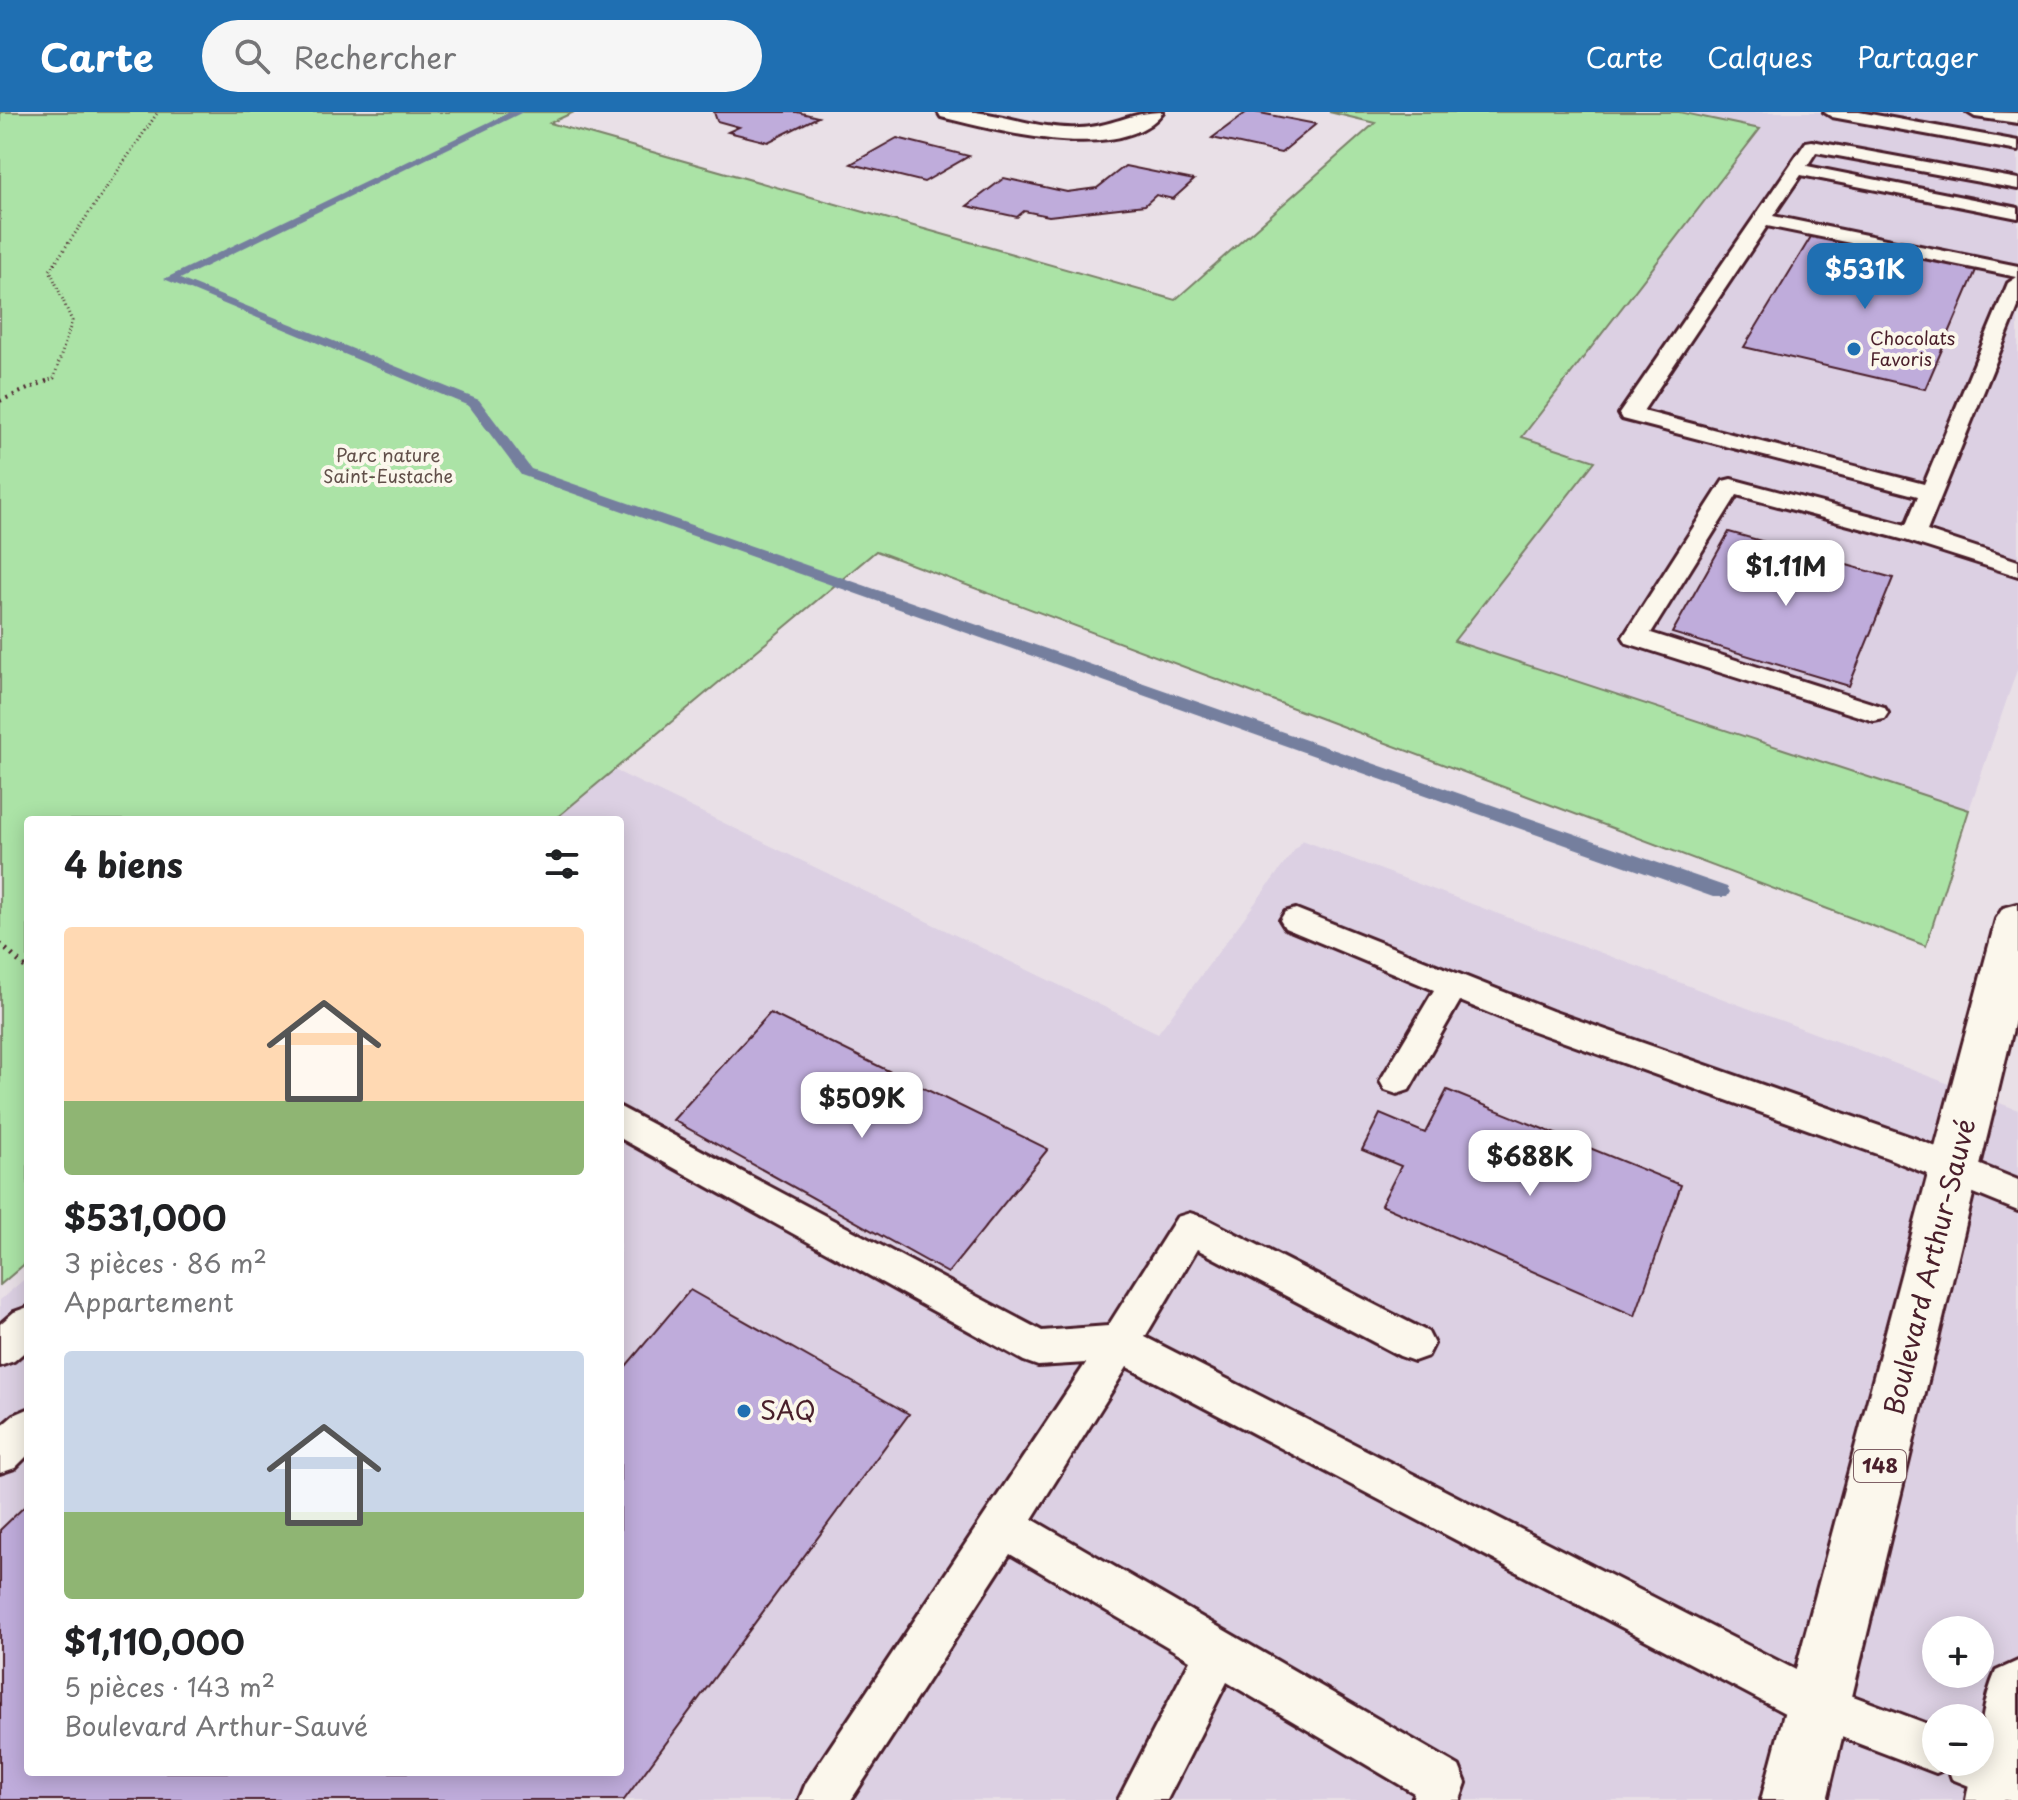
<!DOCTYPE html>
<html lang="fr">
<head>
<meta charset="utf-8">
<style>
  :root { --surface:#fff; --page:#f6f6f6; --text:#202124; --muted:#757577; --accent:#1f6fb2 }
  body { margin:0; font-family:"Playpen Sans",sans-serif; background:var(--page); color:var(--text); height:100vh; display:flex; flex-direction:column; font-size:30px; white-space:nowrap }
  * { box-sizing:border-box; margin:0 }
  p { font-size:26px; color:var(--muted) }
  .icon { flex:none; width:44px; height:44px; fill:none; stroke:currentColor; stroke-width:2; stroke-linecap:round; stroke-linejoin:round }
  .map { position:relative; flex:1; overflow:hidden }
  .details { position:absolute; left:24px; top:704px; width:600px; height:960px; display:flex; flex-direction:column; background:var(--surface); border-radius:8px; box-shadow:0 4px 20px #0003 }
  .details>* { flex:none }
  .controls { position:absolute; left:1922px; top:1504px; display:grid; gap:16px }
  .controls a { display:grid; place-items:center; width:72px; height:72px; border-radius:50%; background:var(--surface); box-shadow:0 4px 20px #0003; font-size:40px }
  .price { position:absolute; translate:-50% -68px; padding:0 18px; border-radius:16px; background:#fff; color:#222; font-size:26px; line-height:52px; filter:drop-shadow(0 2px 4px #0008) }
  .price::after { content:''; position:absolute; left:50%; top:48px; width:24px; height:18px; margin-left:-12px; background:inherit; clip-path:polygon(0 0,100% 0,50% 100%) }
  .price.active { background:var(--accent); color:#fff }
  ul { padding:0; list-style:none }
  li { display:grid; align-content:center; gap:16px; height:424px; padding:0 40px }
  li span { display:grid; place-items:center; height:248px; border-radius:8px; color:#555 }
  li>.icon { margin-inline-start:auto }
  span .icon { width:144px; height:144px; fill:#fffc; stroke-width:1 }
  li b { font-size:34px }
  h2 { display:flex; justify-content:space-between; align-items:center; height:96px; padding:0 40px; font-size:34px }
  header { display:flex; align-items:center; gap:48px; box-sizing:border-box; height:112px; padding:0 40px; background:var(--accent); color:#fff }
  header strong { font-size:38px }
  nav { display:flex; gap:44px; margin-inline-start:auto; font-size:28px }
  .search { width:560px; height:72px; background:var(--page); display:flex; align-items:center; gap:20px; box-sizing:border-box; padding:0 28px; border-radius:44px; color:var(--muted); font-size:30px }
  .map>svg:first-child { display:block }
</style>
</head>
<body>
<header>
<strong>Carte</strong>
<div class="search"><svg class="icon" aria-label="search" viewBox="0 0 24 24"><circle cx="10" cy="10" r="6"/><path d="M15 15l6 6"/></svg>Rechercher</div>
<nav><a>Carte</a><a>Calques</a><a>Partager</a></nav>
</header>
<div class="map">
<svg width="2018" height="1688" viewBox="0 0 2018 1688">
  <rect width="100%" height="100%" fill="#e9e0e7"/>
  <filter id="ink" filterUnits="userSpaceOnUse"><feTurbulence type="fractalNoise" baseFrequency=".0125" numOctaves="2"/><feDisplacementMap in="SourceGraphic" scale="16" xChannelSelector="R" yChannelSelector="G"/><feConvolveMatrix kernelMatrix="1 2 1 2 8 2 1 2 1" color-interpolation-filters="sRGB"/></filter>
  <g filter="url(#ink)">
    <!-- built -->
    <g fill="#dcd0e3" fill-rule="evenodd">
      <polygon points="1679,0 2018,0 2018,555 1969,698 1454,529 1595,349 1522,326 1759,18"/>
      <path d="M614,658L1158,921L1302,728L2018,998V1688H0V1188L28,1164V1660H620V708H556ZM1936,1518H1980V1562H1936ZM1936,1606H1980V1650H1936Z"/>
    </g>
    <!-- green -->
    <polygon fill="#abe3a6" stroke="#7a8168" stroke-width="2" points="0,0 574,0 550,11 1175,188 1375,11 1329,0 1679,0 1760,17 1522,325 1595,349 1454,529 1969,698 1926,834 876,439 554,708 28,708 28,1149 0,1173"/>
    <g fill="none" stroke-linecap="round" stroke-linejoin="round">
      <!-- stream -->
      <polygon fill="#757f9e" fill-rule="evenodd" points="510,0 523,0 180,167 479,288 531,357 1727,775 1730,780 1727,785 1713,785 521,363 469,294 164,167"/>
    </g>
    <!-- building -->
    <g fill="#bfacdb" stroke="#4a1f2b" stroke-width="2">
      <polygon points="714,0 797,0 818,5 768,30 728,20 739,15 717,9"/>
      <polygon points="1247,0 1255,0 1316,12 1281,41 1212,26"/>
      <polygon points="897,26 969,44 924,70 851,52"/>
      <polygon points="1125,54 1194,68 1173,87 1156,83 1145,93 1049,104 1024,99 1017,105 967,94 1004,66 1067,80 1097,76"/>
      <polygon points="1812,123 1977,156 1925,277 1744,235"/>
      <polygon points="1729,420 1893,466 1849,574 1672,521"/>
      <polygon points="770,901 1048,1037 948,1161 673,1008"/>
      <polygon points="1447,978 1681,1073 1635,1204 1381,1093 1401,1054 1362,1038 1380,1002 1425,1021"/>
      <polygon points="690,1178 909,1302 624,1688 0,1688 0,1418 28,1391 28,1660 620,1660 620,1261"/>
    </g>
    <g fill="none" stroke-linecap="round" stroke-linejoin="round">
      <!-- lane casing -->
      <g stroke="#4a1f2b" stroke-width="6">
        <g id="lane">
          <polygon points="1824,0 1859,0 2018,29 2018,39 1832,5"/>
          <polygon points="1967,0 2018,1 2018,11 1975,5"/>
          <path d="M1812,29L2018,67V77L1816,40L1807,54L2018,96V106L1801,63L1773,104L2018,154V195L1927,419L2018,449V464L1905,428L1737,383L1651,521L1884,595L1888,601L1884,607L1874,609L1627,531L1623,525L1723,369L1731,367L1906,413L1918,384L1622,307L1619,302L1806,30ZM1767,114L2017,165L2008,171L1924,372L1643,299Z"/>
          <polygon points="1296,797 1552,899 1914,1026 2018,1068 2018,1099 1888,1046 1528,917 1460,889 1409,978 1397,982 1385,978 1380,969 1434,878 1285,816 1280,808 1285,800"/>
          <polygon points="620,995 1042,1219 1108,1214 1177,1105 1190,1101 1203,1105 1428,1220 1434,1232 1428,1244 1414,1249 1400,1244 1197,1137 1145,1225 1829,1575 1936,1615 1936,1650 1980,1650 1980,1631 2018,1646 2018,1688 2004,1688 1952,1667 1948,1656 1936,1661 1802,1610 1127,1255 1032,1407 1459,1654 1466,1671 1460,1688 1412,1688 1414,1681 1227,1570 1167,1688 1118,1688 1190,1548 1010,1442 851,1688 799,1688 806,1671 1086,1251 1038,1254 1024,1249 620,1026"/>
          <polygon points="28,1195 28,1237 14,1249 0,1254 0,1212 14,1200"/>
          <polygon points="28,1297 28,1343 15,1356 0,1361 0,1315 14,1303"/>
        </g>
      </g>
      <!-- street casing -->
      <g stroke="#4a1f2b" stroke-width="6">
        <path id="street" d="M938,0C950,0 963,0 975,0C1010,4 1043,18 1079,16C1112,15 1129,0 1163,0C1122,54 995,18 941,5Z"/>
      </g>
      <!-- primary casing -->
      <g stroke="#4a1f2b" stroke-width="6">
        <g id="primary">
          <polygon points="2018,792 2018,896 1827,1688 1761,1688 1996,807 2003,796"/>
          <path d="M2018,1549V1688H1966L1973,1650H1980C1980,1617 1983,1589 1996,1559Z"/>
        </g>
      </g>
      <!-- path-far2 -->
      <polyline stroke="#4a1f2b" stroke-width="3" stroke-dasharray="1 3" stroke-linecap="butt" points="46,269 54,266 72,209 50,158 158,0"/>
      <!-- path-far1 -->
      <polyline stroke="#4a1f2b" stroke-width="4" stroke-dasharray="2 5" stroke-linecap="butt" points="0,289 51,267"/>
      <!-- path -->
      <polyline stroke="#4a1f2b" stroke-width="5" stroke-dasharray="2 6" stroke-linecap="butt" points="0,832 28,858"/>
      <!-- lane -->
      <use href="#lane" fill="#fbf7ec" fill-rule="evenodd"/>
      <!-- street -->
      <use href="#street" fill="#fbf7ec" fill-rule="evenodd"/>
      <!-- primary -->
      <use href="#primary" fill="#fbf7ec" fill-rule="evenodd"/>
    </g>
  </g>
  <!-- markers -->
  <g fill="#1f6fb2" stroke="#fbf7ec" stroke-width="3">
    <circle cx="1854" cy="237" r="8"/>
    <circle cx="744" cy="1299" r="8"/>
  </g>
  <g text-anchor="middle" stroke-width="8" stroke-linejoin="round" paint-order="stroke">
    <!-- far-poi labels -->
    <g font-size="18" fill="#4a1f2b" stroke="#fbf7ec" text-anchor="start">
      <text x="1870" y="233">Chocolats<tspan x="1870" dy="21">Favoris</tspan></text>
    </g>
    <!-- far-park labels -->
    <g font-size="18" fill="#62504a" stroke="#fbf7ec">
      <text x="388" y="350">Parc nature<tspan x="388" dy="21">Saint-Eustache</tspan></text>
    </g>
    <!-- shield labels -->
    <rect fill="#fbf7ec" stroke="#7f6065" stroke-width="2" x="1854" y="1338" width="52" height="32" rx="6"/>
    <g font-size="20" font-weight="bold" fill="#4a1f2b">
      <text x="1880" y="1361">148</text>
    </g>
    <!-- near-street labels -->
    <g font-size="26" fill="#4a1f2b" stroke="#fbf7ec">
      <text transform="translate(1930 1155) rotate(-76)" y="9">Boulevard Arthur-Sauvé</text>
    </g>
    <!-- near-poi labels -->
    <g font-size="26" fill="#4a1f2b" stroke="#fbf7ec" text-anchor="start">
      <text x="760" y="1308">SAQ</text>
    </g>
  </g>
</svg>
<div class="controls">
<a>+</a>
<a>−</a>
</div>
<b class="price active" style="left:1865px;top:199px">$531K</b>
<b class="price" style="left:1786px;top:496px">$1.11M</b>
<b class="price" style="left:862px;top:1028px">$509K</b>
<b class="price" style="left:1530px;top:1086px">$688K</b>
<section class="details">
<h2>4 biens<svg class="icon" aria-label="filters" viewBox="0 0 24 24"><path d="M4 7h16M4 17h16"/><circle cx="9" cy="7" r="2"/><circle cx="15" cy="17" r="2"/></svg></h2>
<ul>
<li><span style="background:linear-gradient(#ffd9b3 70%,#8fb573 0)"><svg class="icon" aria-label="home" viewBox="0 0 24 24"><path d="M3 11l9-7 9 7M6 9v11h12V9"/></svg></span><div><b>$531,000</b><p>3 pièces · 86 m²</p><p>Appartement</p></div></li>
<li><span style="background:linear-gradient(#c9d6e8 65%,#8fb573 0)"><svg class="icon" aria-label="home" viewBox="0 0 24 24"><path d="M3 11l9-7 9 7M6 9v11h12V9"/></svg></span><div><b>$1,110,000</b><p>5 pièces · 143 m²</p><p>Boulevard Arthur-Sauvé</p></div></li>
</ul>
</section>
</div>
</body>
</html>
